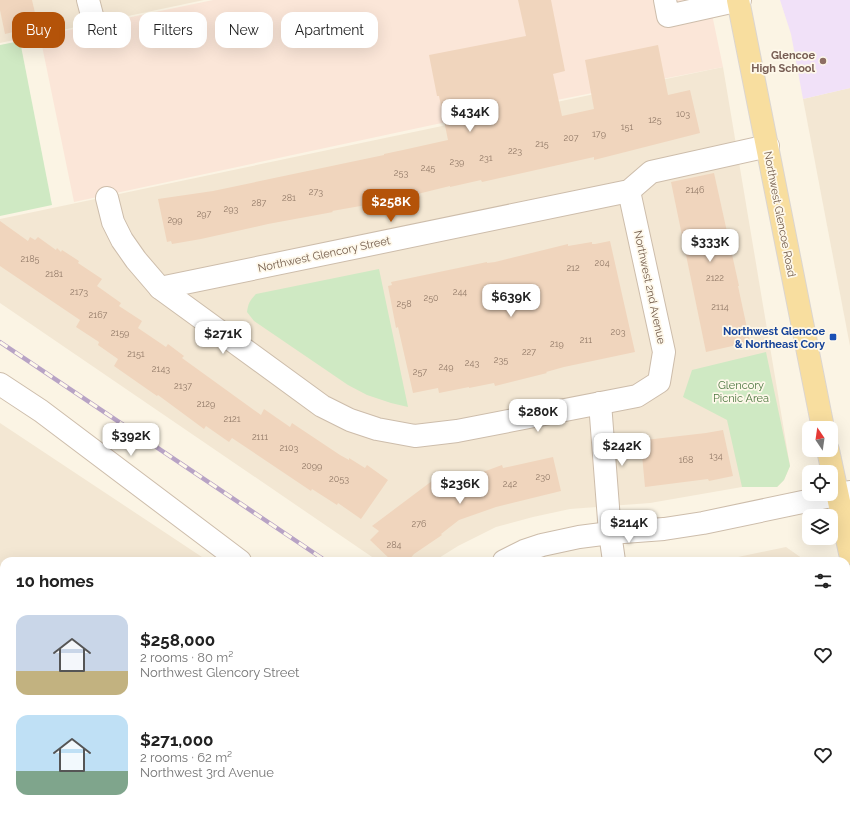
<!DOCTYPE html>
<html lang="en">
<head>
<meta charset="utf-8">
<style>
  :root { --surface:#fff; --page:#f6f6f6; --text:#222; --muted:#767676; --accent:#b45309 }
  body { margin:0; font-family:Raleway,sans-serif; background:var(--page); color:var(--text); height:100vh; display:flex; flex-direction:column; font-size:15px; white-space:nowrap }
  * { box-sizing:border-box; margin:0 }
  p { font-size:13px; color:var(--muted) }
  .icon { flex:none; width:22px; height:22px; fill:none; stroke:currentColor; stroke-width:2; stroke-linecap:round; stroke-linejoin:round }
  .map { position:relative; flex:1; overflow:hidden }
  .panel { position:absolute; left:0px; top:557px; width:850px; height:256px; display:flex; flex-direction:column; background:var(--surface); border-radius:12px 12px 0 0; box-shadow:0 4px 16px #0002 }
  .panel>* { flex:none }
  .banner { position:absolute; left:12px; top:12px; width:400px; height:36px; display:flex; gap:8px }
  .needle { width:26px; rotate:347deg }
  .buttons { position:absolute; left:802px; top:421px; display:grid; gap:8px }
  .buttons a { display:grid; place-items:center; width:36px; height:36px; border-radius:8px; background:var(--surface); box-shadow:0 4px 16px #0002; font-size:20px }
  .price { position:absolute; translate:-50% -34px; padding:0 9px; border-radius:8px; background:#fff; color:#222; font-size:13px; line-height:26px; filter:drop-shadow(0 1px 2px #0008) }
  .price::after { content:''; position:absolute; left:50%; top:24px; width:12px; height:9px; margin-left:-6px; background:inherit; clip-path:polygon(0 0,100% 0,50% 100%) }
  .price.current { background:var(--accent); color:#fff }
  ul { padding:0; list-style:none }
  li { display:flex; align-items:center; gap:12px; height:100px; padding:0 16px }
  li span { display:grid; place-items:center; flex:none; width:112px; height:80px; border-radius:12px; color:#555 }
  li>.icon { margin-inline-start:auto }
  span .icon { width:48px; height:48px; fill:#fffc; stroke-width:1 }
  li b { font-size:17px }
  h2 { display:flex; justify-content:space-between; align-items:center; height:48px; padding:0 16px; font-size:17px }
  .tag { padding:0 14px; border-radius:12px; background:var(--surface); box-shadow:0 4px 16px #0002; font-size:14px; line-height:36px }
  .tag.current { background:var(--accent); color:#fff }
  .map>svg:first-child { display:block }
</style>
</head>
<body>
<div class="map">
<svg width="850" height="813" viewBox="0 0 850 813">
  <rect width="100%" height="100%" fill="#fbf4e4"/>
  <!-- residential -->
  <g fill="#f3e7d3">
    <polygon points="0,0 204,0 0,43"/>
    <polygon points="723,67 790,466 784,480 777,487 742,487 650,503 570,509 533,517 496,527 458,546 434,561 378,561 0,303 0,219"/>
    <polygon points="850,88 850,346 803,99"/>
    <polygon points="0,423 208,561 4,561 4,809 537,809 543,813 0,813"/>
    <polygon points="786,547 806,561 719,561 738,557"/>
    <polygon points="846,747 850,766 850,813 745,813 740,809 846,809"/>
  </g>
  <!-- commercial -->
  <polygon fill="#fbe6d8" points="213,0 709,0 723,67 437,124 74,202 40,36"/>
  <!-- education -->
  <polygon fill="#f1e1f8" points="780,0 850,0 850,88 803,99 791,34"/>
  <!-- green -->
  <g fill="#cfe9c3">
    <polygon points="20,41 52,205 0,216 0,45"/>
    <path d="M379,269L408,407L391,403L367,395L348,385L254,321L247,312C248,304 250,300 256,294Z"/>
    <polygon points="766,352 790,466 784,480 777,487 742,487 727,420 683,397 692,370"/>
  </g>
  <!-- building -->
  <g fill="#f0d5bd">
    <polygon points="0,0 32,0 38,26 5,34 0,10"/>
    <polygon points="518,0 551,0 565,71 553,74 562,116 594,109 585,60 658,45 668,95 690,90 700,133 594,160 594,157 482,182 481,180 450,187 450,186 389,201 332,211 333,212 268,224 201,239 172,244 171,241 167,242 158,199 213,191 384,155 384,154 403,150 448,140 439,96 437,96 429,55 526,36"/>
    <polygon points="714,173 739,286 738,286 750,342 706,352 671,182"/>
    <polygon points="0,221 28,241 30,237 35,240 38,237 56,250 57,248 61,252 62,250 79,261 78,263 102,279 97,286 121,303 119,306 142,321 138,328 166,347 168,344 184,356 182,358 261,415 264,409 290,427 292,423 340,455 349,460 349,458 365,468 367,465 388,480 361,519 338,503 337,505 312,489 311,491 232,438 229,442 206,426 204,429 158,395 157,396 114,366 118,359 98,345 99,342 76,327 80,320 0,266"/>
    <polygon points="610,241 635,352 564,367 546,372 547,373 495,386 494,383 469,388 469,387 439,393 438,388 413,393 398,327 396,328 388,286 392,285 391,282 487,262 487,263 495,262 568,244 568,246 592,242 592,244 595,244"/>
    <polygon points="723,430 733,476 709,481 708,479 645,487 641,444 645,444 645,440 706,433"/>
    <polygon points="553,457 561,491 496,507 459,520 441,534 442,535 414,554 408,561 392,561 370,540 379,531 372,526 432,481 434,484 438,481 442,487 502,465 503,468"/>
  </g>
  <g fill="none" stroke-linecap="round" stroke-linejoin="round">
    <!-- minor casing -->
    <g stroke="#cdbdab" stroke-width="24">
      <g id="minor">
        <polyline points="88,0 93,19"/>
        <polyline points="665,0 668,16 740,0"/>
        <polyline points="107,198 113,222 122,240 136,260 160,288 322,406 350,420 377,429 415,436 457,431 637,396 659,382 664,352 629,191"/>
        <polyline points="160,288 629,191 651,172 768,146"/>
        <polyline points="0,384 41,411 240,561"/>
        <polyline points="600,403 610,533 614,561"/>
        <polyline points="504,561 524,551 542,545 579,537 610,533 664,529 703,523 850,492"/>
        <polyline points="603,809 609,813"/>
        <polyline points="318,813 321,809"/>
        <polyline points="533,813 533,809"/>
      </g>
    </g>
    <!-- major casing -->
    <g stroke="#dbd5d0" stroke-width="24">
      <g id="major">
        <polyline points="738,0 823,428"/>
        <polyline points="828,450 850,553"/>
      </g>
    </g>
    <!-- minor -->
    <use href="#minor" stroke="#fff" stroke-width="22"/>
    <!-- major -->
    <use href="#major" stroke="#f8de9f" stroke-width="22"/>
    <!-- rail casing -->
    <g stroke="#b8a3c5" stroke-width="4.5">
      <g id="rail">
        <polyline points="0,342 326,561"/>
        <polyline points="697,809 703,813"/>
      </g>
    </g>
    <!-- rail -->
    <use href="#rail" stroke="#fef8ea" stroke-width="3" stroke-dasharray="9" stroke-linecap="butt"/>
  </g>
  <!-- markers -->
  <circle fill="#8d6e63" stroke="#fef8ea" stroke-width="1.5" cx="823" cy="61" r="4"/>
  <rect fill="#1a4fb4" stroke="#fef8ea" stroke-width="1.5" x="829" y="333" width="8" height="8" rx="2"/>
  <g text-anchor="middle" stroke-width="3.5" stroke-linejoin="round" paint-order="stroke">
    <!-- number labels -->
    <g font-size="9" fill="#927a68">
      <text x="683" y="117">103</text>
      <text x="655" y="123">125</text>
      <text x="627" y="130">151</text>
      <text x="599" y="137">179</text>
      <text x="571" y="141">207</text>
      <text x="542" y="147">215</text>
      <text x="515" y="154">223</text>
      <text x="486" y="161">231</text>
      <text x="457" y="165">239</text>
      <text x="428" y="171">245</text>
      <text x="401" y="176">253</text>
      <text x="695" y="193">2146</text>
      <text x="316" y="195">273</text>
      <text x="289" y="201">281</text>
      <text x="259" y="206">287</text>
      <text x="231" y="212">293</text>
      <text x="204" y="217">297</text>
      <text x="175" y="223">299</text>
      <text x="30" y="262">2185</text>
      <text x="602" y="266">204</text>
      <text x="573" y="271">212</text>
      <text x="54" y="277">2181</text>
      <text x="715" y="281">2122</text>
      <text x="79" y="295">2173</text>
      <text x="460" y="295">244</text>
      <text x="431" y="301">250</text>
      <text x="404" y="307">258</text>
      <text x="720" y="310">2114</text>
      <text x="98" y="318">2167</text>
      <text x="618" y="335">203</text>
      <text x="120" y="336">2159</text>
      <text x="586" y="343">211</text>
      <text x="557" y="347">219</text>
      <text x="529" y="355">227</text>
      <text x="136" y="357">2151</text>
      <text x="501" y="363">235</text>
      <text x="472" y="366">243</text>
      <text x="446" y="370">249</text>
      <text x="161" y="372">2143</text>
      <text x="420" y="375">257</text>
      <text x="183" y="389">2137</text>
      <text x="206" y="407">2129</text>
      <text x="232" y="422">2121</text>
      <text x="260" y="440">2111</text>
      <text x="289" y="451">2103</text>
      <text x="716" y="459">134</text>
      <text x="686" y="463">168</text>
      <text x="312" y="469">2099</text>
      <text x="543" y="480">230</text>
      <text x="339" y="482">2053</text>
      <text x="510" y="487">242</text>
      <text x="419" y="527">276</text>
      <text x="394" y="548">284</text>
    </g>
    <!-- education labels -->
    <g font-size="11" font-weight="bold" fill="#785e54" stroke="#fef8ea" text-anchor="end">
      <text x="815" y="59">Glencoe<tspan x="815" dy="13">High School</tspan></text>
    </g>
    <!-- street labels -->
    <g font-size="11" fill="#735c4b" stroke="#fef8ea">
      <text transform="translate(780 214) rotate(79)" y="4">Northwest Glencoe Road</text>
      <text transform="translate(324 254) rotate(-12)" y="4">Northwest Glencory Street</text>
      <text transform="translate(650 287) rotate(78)" y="4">Northwest 2nd Avenue</text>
    </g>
    <!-- transit labels -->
    <g font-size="11" font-weight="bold" fill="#164399" stroke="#fef8ea" text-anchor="end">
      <text x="825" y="335">Northwest Glencoe<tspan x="825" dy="13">&amp; Northeast Cory</tspan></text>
    </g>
    <!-- park labels -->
    <g font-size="11" fill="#4e7842" stroke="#fef8ea">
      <text x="741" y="389">Glencory<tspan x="741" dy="13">Picnic Area</tspan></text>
    </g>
  </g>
</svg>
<div class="buttons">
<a><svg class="needle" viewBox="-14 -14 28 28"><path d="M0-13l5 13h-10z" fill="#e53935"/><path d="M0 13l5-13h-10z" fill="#767676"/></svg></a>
<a><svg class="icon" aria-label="locate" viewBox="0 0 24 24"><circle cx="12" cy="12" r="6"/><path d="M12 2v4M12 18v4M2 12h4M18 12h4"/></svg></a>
<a><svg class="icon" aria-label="layers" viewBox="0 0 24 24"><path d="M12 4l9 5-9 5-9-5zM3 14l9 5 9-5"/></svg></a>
</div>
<b class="price" style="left:470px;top:133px">$434K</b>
<b class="price current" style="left:391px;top:223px">$258K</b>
<b class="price" style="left:710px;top:263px">$333K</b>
<b class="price" style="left:511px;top:318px">$639K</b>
<b class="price" style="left:223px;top:355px">$271K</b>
<b class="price" style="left:538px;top:433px">$280K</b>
<b class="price" style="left:131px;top:457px">$392K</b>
<b class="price" style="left:622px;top:467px">$242K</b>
<b class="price" style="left:460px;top:505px">$236K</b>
<b class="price" style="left:629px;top:544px">$214K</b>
<div class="banner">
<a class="tag current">Buy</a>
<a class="tag">Rent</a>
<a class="tag">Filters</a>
<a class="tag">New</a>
<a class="tag">Apartment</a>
</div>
<section class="panel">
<h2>10 homes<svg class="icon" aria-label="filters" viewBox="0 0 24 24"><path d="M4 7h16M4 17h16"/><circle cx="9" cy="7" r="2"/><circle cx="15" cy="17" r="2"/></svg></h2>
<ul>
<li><span style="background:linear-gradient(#c9d6e8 70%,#c2b280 0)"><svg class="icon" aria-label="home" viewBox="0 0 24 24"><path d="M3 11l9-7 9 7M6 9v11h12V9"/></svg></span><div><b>$258,000</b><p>2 rooms · 80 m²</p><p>Northwest Glencory Street</p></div><svg class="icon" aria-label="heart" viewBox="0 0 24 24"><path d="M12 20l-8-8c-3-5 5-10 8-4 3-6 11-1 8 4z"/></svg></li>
<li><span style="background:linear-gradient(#bfe0f5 70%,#7fa58c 0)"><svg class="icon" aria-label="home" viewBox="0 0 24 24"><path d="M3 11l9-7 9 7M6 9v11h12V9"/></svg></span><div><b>$271,000</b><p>2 rooms · 62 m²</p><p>Northwest 3rd Avenue</p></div><svg class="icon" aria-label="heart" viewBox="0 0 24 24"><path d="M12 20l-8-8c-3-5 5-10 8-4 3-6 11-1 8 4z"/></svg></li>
</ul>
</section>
</div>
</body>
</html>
